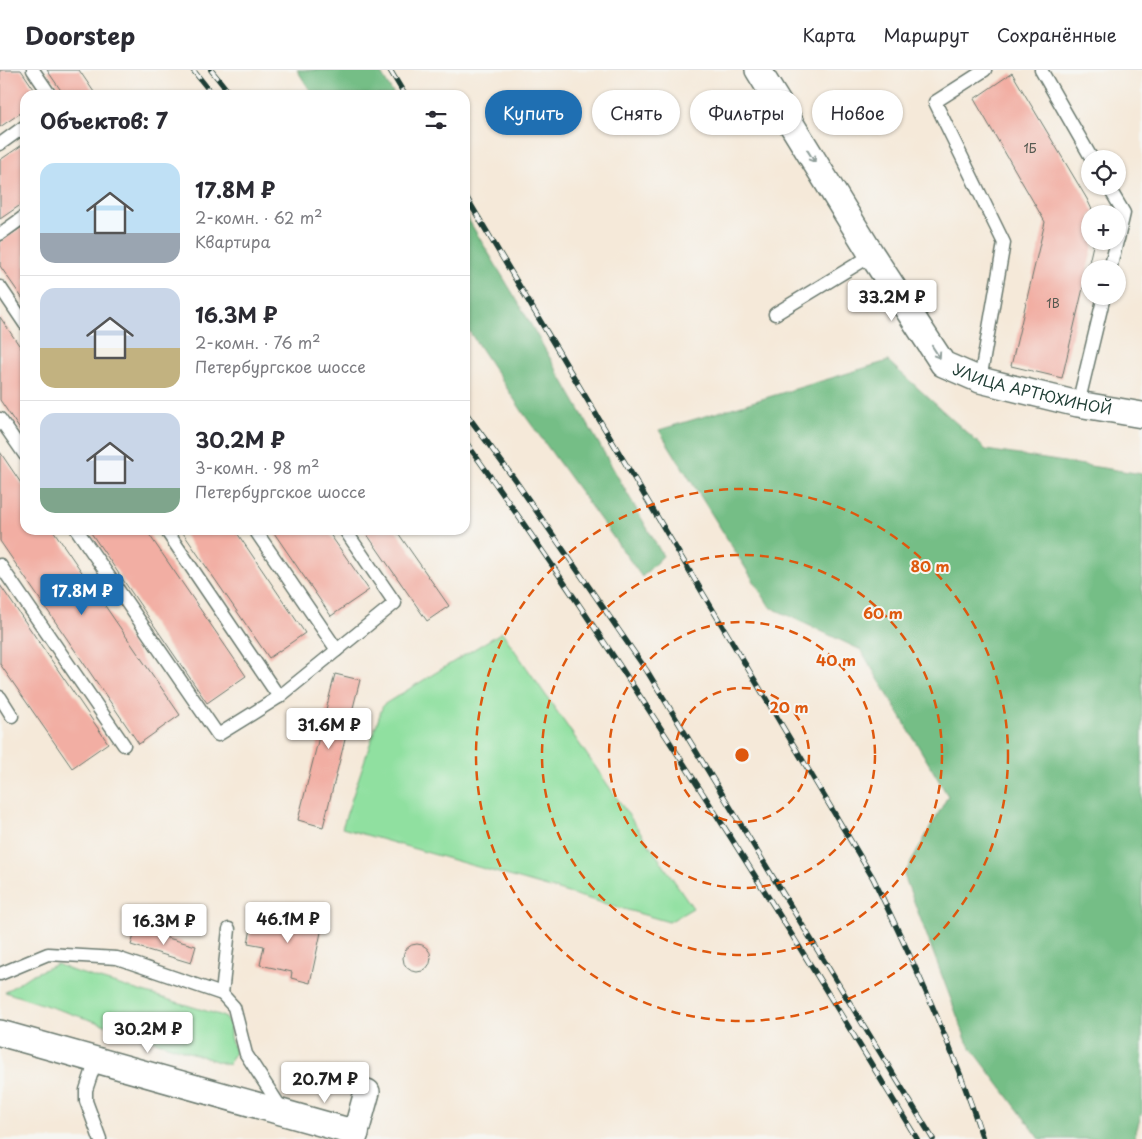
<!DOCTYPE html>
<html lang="ru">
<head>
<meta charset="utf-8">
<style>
  :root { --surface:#fff; --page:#f2f2f3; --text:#2b2b33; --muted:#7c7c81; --line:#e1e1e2; --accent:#1f6fb2 }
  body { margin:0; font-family:"Playpen Sans",sans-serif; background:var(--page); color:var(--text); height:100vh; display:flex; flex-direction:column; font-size:19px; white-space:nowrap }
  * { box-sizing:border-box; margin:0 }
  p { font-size:16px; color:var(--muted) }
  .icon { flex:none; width:28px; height:28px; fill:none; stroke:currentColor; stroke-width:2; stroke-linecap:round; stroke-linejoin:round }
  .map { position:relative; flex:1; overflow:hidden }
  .panel { position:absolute; left:20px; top:20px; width:450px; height:445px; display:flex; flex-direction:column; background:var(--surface); border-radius:15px; box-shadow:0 1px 4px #0004 }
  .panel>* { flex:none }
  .top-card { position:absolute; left:485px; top:20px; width:475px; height:45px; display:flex; gap:10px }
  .buttons { position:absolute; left:1081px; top:80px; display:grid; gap:10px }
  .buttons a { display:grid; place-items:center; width:45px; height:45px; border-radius:50%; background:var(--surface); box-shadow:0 1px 4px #0004; font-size:25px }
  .price { position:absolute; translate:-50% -42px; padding:0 11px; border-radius:5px; background:#fff; color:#222; font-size:16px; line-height:32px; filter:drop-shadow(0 1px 2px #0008) }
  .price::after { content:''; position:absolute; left:50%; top:30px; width:15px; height:11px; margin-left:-8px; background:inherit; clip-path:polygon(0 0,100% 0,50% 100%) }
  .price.on { background:var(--accent); color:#fff }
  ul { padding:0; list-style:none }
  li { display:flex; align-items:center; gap:15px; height:125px; padding:0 20px }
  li+li { border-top:1px solid var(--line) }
  li span { display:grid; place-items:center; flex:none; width:140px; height:100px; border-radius:15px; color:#555 }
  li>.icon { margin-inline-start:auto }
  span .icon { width:60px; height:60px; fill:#fffc; stroke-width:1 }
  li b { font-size:21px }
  h2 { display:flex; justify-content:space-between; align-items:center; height:60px; padding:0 20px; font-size:21px }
  .pill { padding:0 18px; border-radius:22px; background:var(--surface); box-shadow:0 1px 4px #0004; font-size:18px; line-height:45px }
  .pill.on { background:var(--accent); color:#fff }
  header { display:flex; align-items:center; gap:30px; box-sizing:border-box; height:70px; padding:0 25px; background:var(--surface); border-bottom:1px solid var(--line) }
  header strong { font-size:24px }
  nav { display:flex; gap:28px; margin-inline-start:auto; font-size:18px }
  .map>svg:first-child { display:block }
</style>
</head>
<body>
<header>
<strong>Doorstep</strong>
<nav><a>Карта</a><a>Маршрут</a><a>Сохранённые</a></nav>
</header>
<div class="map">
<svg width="1142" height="1069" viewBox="0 0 1142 1069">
  <rect width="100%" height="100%" fill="#f6f6f2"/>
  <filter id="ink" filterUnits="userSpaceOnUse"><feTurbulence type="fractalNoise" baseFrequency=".02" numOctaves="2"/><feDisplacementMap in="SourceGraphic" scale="10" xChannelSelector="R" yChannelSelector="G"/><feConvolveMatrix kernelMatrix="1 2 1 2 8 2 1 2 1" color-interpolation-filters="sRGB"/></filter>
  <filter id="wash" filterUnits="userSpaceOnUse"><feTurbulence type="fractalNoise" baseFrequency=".0096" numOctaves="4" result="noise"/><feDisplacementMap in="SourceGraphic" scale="20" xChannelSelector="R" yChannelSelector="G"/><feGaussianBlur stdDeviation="1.12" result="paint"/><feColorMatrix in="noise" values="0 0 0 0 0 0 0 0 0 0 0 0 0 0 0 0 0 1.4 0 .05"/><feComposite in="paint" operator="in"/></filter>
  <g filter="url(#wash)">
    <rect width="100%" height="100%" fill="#f5e9d9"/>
    <!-- green -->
    <g fill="#90e0a0" stroke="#588e6a">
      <polygon points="502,562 693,838 669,852 342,758 383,635"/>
      <polygon points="57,894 73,901 223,946 230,954 230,967 235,982 228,995 5,922 31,905"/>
    </g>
    <!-- forest -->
    <g fill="#74be86" stroke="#4a7e5d">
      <polygon points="297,0 379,0 394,25 313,25"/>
      <polygon points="465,144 518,232 663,486 642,507 526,347 465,255"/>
      <polygon points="888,291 986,380 1142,404 1142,1042 1134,1069 1040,1069 967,972 904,805 948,726 861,580 770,537 659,360"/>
    </g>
    <g id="blocks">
      <!-- building -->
      <g fill="#f2aea3">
        <polygon points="0,0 21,0 38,25 25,25 25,40 0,57"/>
        <polygon points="47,0 79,0 96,25 64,25"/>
        <polygon points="1012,3 1087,129 1094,144 1090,144 1090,171 1094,171 1062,308 1011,296 1045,152 974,29"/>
        <polygon points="25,73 25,132 0,149 0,90"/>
        <polygon points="25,155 25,232 0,196 0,172"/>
        <polygon points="0,247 25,284 25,367 0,330"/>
        <polygon points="0,382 25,419 25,460 53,460 180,645 139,674 0,471"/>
        <polygon points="89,460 146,460 246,606 207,633"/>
        <polygon points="181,460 235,460 305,563 269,588"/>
        <polygon points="272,460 327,460 369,520 331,546"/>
        <polygon points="364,460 396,460 449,536 427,551"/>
        <polygon points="0,515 108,673 72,698 0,594"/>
        <polygon points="335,604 360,610 323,757 298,750"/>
        <polygon points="266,840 323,853 310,913 291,908 292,902 260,895 264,876 248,873 252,854 263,856"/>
        <polygon points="136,859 196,876 191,893 131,875"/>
        <circle cx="417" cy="888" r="14"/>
      </g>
    </g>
  </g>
  <g filter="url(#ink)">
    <use href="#blocks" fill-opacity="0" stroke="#6a796e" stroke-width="1"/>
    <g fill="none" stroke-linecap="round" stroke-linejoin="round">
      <!-- lane casing -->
      <g stroke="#6a796e" stroke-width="15">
        <g id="lane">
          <polyline points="33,0 50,25"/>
          <polyline points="1041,0 1092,89"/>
          <polyline points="0,74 25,56"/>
          <polyline points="1108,116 1124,143 1118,169"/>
          <polyline points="0,164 25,146"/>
          <polyline points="1110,199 1117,171"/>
          <polyline points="0,217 25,254"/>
          <polyline points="775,244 872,185"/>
          <polyline points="980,310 1004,173 935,32 985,0"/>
          <polyline points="1078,334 1104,226"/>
          <polyline points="0,349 25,385"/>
          <polyline points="77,460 218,665 279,627 395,533 345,460"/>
          <polyline points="166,460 279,627"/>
          <polyline points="255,460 337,580"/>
          <polyline points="0,495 124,675"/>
          <polyline points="0,627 12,646"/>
          <polyline points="0,904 48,884 117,888 222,924 234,937 246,984 283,1041"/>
          <polyline points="222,924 229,859"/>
          <polyline points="96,990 86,1020 86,1031 100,1069"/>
        </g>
      </g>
      <!-- street casing -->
      <g stroke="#6a796e" stroke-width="28">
        <g id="street">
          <path id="s1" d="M758,0L872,185L943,294L980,310L1078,334L1142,345"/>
          <polyline points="0,963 356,1063"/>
          <polyline points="354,1069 367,1022"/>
        </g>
      </g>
      <!-- lane -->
      <use href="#lane" stroke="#fff" stroke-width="12"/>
      <!-- street -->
      <use href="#street" stroke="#fff" stroke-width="25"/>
      <!-- rail casing -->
      <g stroke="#1f3d34" stroke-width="5.5">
        <g id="rail">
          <polyline points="193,0 213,25"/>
          <polyline points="211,0 231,25"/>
          <polyline points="390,0 405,25"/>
          <path d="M465,125L873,808C914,893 954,979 983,1069"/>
          <polyline points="465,342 515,410 647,601 933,1069"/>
          <path d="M465,371C627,596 773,832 917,1069"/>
        </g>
      </g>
      <!-- rail -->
      <use href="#rail" stroke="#f6f6f2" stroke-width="4" stroke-dasharray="11" stroke-linecap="butt"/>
    </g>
    <!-- one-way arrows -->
    <defs><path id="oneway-shaft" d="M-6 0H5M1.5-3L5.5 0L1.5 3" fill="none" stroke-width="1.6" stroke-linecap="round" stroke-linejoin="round" transform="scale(1.25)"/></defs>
    <g stroke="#8f9e9a">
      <use href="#oneway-shaft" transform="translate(811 86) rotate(58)"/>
      <use href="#oneway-shaft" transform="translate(936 282) rotate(57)"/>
    </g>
  </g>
  <!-- distance rings -->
  <g fill="none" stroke="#de580e" stroke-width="2.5" stroke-dasharray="9 6">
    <circle cx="742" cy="685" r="67"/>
    <circle cx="742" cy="685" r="133"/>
    <circle cx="742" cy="685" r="200"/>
    <circle cx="742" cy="685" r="266"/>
  </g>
  <g text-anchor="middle" stroke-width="4" stroke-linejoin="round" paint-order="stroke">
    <!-- number labels -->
    <g font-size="12" fill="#545950">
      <text x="1030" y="83">1Б</text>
      <text x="1053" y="238">1В</text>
    </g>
    <!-- street labels -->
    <g font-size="15" fill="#1f3d34" stroke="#f6f6f2">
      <text dy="5" stroke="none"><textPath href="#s1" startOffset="441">УЛИЦА АРТЮХИНОЙ</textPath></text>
    </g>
  </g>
  <circle cx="742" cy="685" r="8" fill="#de580e" stroke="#f6f6f2" stroke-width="2.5"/>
  <g font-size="15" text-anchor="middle" font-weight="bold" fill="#de580e" stroke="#f6f6f2" stroke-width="4" stroke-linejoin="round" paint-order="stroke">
    <text x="930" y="502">80 m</text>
    <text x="883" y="549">60 m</text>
    <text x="836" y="596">40 m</text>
    <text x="789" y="643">20 m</text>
  </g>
</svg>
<div class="buttons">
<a><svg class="icon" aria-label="locate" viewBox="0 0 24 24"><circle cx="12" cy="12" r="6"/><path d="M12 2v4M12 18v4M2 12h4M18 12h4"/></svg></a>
<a>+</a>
<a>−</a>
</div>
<b class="price" style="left:892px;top:252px">33.2M ₽</b>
<b class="price on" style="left:82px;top:546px">17.8M ₽</b>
<b class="price" style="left:329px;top:680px">31.6M ₽</b>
<b class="price" style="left:288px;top:874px">46.1M ₽</b>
<b class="price" style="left:164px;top:876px">16.3M ₽</b>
<b class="price" style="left:148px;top:984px">30.2M ₽</b>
<b class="price" style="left:325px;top:1034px">20.7M ₽</b>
<div class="top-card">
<a class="pill on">Купить</a>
<a class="pill">Снять</a>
<a class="pill">Фильтры</a>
<a class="pill">Новое</a>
</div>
<section class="panel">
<h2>Объектов: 7<svg class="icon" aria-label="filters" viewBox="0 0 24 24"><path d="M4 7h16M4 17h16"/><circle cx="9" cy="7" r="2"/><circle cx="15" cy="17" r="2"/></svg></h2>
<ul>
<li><span style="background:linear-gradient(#bfe0f5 70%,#9aa5b1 0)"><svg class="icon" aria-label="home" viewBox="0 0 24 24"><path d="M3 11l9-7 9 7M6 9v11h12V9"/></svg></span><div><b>17.8M ₽</b><p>2-комн. · 62 m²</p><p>Квартира</p></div></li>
<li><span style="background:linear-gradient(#c9d6e8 60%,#c2b280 0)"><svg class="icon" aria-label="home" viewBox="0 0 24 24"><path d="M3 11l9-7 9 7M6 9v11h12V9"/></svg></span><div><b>16.3M ₽</b><p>2-комн. · 76 m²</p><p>Петербургское шоссе</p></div></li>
<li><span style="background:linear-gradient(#c9d6e8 75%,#7fa58c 0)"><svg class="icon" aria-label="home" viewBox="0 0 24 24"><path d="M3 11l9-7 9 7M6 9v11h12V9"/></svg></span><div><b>30.2M ₽</b><p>3-комн. · 98 m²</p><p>Петербургское шоссе</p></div></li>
</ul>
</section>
</div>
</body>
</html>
